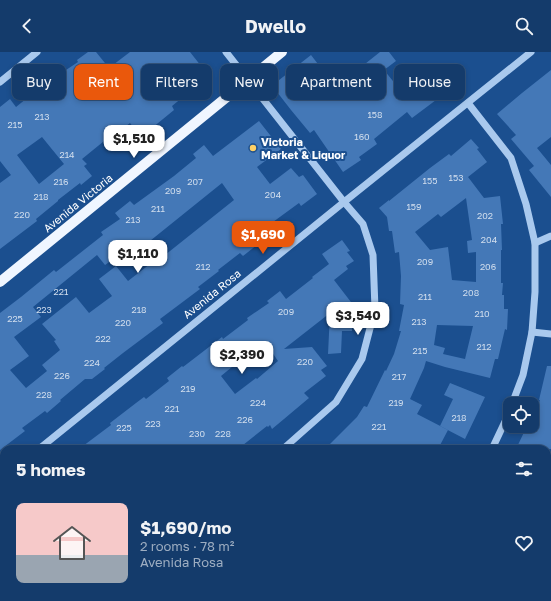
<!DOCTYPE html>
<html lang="en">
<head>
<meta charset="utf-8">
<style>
  :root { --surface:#143b6b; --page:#214673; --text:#f1f3f6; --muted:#9dadc1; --line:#33557e; --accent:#ea580c }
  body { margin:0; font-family:"Golos Text",sans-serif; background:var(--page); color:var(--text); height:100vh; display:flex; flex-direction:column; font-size:15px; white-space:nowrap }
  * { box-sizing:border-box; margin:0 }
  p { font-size:13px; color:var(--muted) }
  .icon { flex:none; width:22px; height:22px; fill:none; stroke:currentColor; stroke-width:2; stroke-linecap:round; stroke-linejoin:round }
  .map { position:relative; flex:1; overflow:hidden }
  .side { position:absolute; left:0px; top:393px; width:551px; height:156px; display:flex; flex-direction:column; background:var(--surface); border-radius:12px 12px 0 0; box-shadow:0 2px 6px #0003,0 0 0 1px var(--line) }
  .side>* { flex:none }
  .banner { position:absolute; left:12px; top:12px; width:527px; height:36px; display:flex; gap:8px }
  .tools { position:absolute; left:503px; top:345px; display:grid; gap:8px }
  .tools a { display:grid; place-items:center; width:36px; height:36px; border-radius:8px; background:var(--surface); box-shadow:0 2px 6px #0003,0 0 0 1px var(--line); font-size:20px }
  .price { position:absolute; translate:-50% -34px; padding:0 9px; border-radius:8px; background:#fff; color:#222; font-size:13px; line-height:26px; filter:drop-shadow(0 1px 2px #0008) }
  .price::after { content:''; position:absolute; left:50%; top:24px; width:12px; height:9px; margin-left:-6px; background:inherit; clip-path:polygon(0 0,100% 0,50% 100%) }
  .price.current { background:var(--accent); color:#fff }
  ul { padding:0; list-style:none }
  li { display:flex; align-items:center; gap:12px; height:100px; padding:0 16px }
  li span { display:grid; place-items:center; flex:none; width:112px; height:80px; border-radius:8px; color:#555 }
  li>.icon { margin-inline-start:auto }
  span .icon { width:48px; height:48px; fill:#fffc; stroke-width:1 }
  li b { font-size:17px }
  h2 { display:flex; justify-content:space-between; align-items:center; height:48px; padding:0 16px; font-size:17px }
  .pill { padding:0 14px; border-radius:8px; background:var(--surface); box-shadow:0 2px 6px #0003,0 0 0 1px var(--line); font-size:14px; line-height:36px }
  .pill.current { background:var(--accent); color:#fff }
  header { display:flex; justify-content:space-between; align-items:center; height:52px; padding:0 16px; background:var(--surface); font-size:18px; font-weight:700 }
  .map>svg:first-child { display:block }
</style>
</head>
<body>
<header><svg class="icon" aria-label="back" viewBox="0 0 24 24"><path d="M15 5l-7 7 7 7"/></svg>Dwello<svg class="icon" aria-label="search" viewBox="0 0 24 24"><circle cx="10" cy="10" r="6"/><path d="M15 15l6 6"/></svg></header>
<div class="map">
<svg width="551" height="549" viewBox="0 0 551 549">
  <rect width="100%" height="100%" fill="#1b4f8f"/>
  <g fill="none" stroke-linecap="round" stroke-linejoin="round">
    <!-- stream -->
    <g stroke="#9cc4f0" stroke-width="4">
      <polyline points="547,544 551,543"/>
      <polyline points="525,549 541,545"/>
    </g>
  </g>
  <!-- building -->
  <g fill="#4478b7" fill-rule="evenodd">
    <path d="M88,0H96L109,16L130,0H190L209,24L172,54L174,58L141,85L130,71L110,87L109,85L82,107L87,112L84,114L92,124L81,133L80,131L58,148V149L36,167L37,169L0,197V131L11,123L0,109V55L10,47L16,55L42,34L78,10L77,8ZM42,85L64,112L39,132L17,103Z"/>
    <polygon points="380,0 389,0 396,9 384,18 401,39 421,25 429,35 431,33 440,45 412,66 407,60 374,87 377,92 359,105 361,108 343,120 314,78 310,81 291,58 277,40 274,32 311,3 321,16 320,16 336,35"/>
    <polygon points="551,18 551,85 537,96 551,113 551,145 529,118 534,114 511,87 516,83 497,62 522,41"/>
    <path d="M259,69L281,97L257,115L270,132L291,116L299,125L303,123L317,142L301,154L299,151L273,170L272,186L267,185L243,204L240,201L218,218L219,219L198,235L200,237L160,267L163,271L123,301L104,316L105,317L92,327H85L60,348L61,349L47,361L45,359L22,376L25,379L0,398V261L21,245L54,218L56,220L103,183L101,180L120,167L115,161L130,149L134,153L174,124L196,106L193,102L204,93L213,104ZM222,131L234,148L160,207L159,205L128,229L116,214L99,227L112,244L89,261L76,245L42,272L56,288L54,289L60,298L42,313L47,319L26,336L10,318L29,304L14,285L41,265L33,255L97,203L105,213L136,191L140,197Z"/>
    <path d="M471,87L479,96L477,97L487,110L468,125L484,146L500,144L503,172H501L502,198H501V231H503L502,243H504V257H508L507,278L505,277L498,307H495L490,326L445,315L426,309L424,316L410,347L422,353L417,362L448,378L438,397H325L357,365L364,354L367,355L385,318L386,319L394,302L401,279H399L404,253L400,252L401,224L399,200L395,201L392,179H389L387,165L379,156L389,148V149L430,116L449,102L451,104ZM466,146L472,188L467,189L468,201L476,200V230L452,228L448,195L430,198L415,180L438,162L441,165ZM437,273L473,274L465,307L443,302L445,296L434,293Z"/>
    <path d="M342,188L350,199L347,200L354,209L346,214L348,217L334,228L354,254L355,269L352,268V279H342L341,301L328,302L330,261L284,297L312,295L327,314L321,318L326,324L304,341L309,346L284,367L272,377L270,373L268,375L267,374L238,397H79L111,373L110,371L136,351L144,345L146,347L169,329L167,326L182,314L183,315L222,285L223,287L248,268L247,266L269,251L267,249L280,239L286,247L313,226L312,225L329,212L322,202ZM265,290L278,309L257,327L256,326L235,342L221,324L232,315L230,314L250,297L252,300Z"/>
    <polygon points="547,314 551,314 551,397 516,397 527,374 532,374 532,369 540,348 539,348"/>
    <polygon points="450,331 485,345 476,364 465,387 440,374 453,347 444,343"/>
  </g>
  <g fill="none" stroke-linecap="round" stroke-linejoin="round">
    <!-- minor -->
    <g stroke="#a9c9ee" stroke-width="7">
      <polyline points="226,0 344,150 363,172 373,203 375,257 362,307 336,350 283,397"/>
      <polyline points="0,30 37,0"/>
      <polyline points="468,51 511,106 526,152 535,191 535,240 532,280 523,323 512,352"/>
      <polyline points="535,191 551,184"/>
      <polyline points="532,280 551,282"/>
      <polyline points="39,397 344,150 531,0"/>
      <polyline points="492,397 510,359"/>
      <polyline points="0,428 4,425"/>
      <polyline points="0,494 4,520"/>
      <polyline points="8,545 8,549"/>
      <polyline points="363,545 366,549"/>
      <polyline points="401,545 405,549"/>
      <polyline points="108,549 115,545"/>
      <polyline points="351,549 356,545"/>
    </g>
    <!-- major -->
    <polyline stroke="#f0f6ff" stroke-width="10" points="0,230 282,0"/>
  </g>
  <!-- markers -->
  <circle fill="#ffd166" stroke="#1b4f8f" stroke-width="1.5" cx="253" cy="96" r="4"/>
  <g text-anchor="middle" stroke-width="4" stroke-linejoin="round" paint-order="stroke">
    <!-- number labels -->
    <g font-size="9" fill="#d0dded">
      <text x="375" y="66">158</text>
      <text x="42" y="68">213</text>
      <text x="15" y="76">215</text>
      <text x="362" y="88">160</text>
      <text x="67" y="106">214</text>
      <text x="456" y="129">153</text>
      <text x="430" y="132">155</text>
      <text x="61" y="133">216</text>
      <text x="195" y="133">207</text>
      <text x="173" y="142">209</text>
      <text x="273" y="146">204</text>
      <text x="41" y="148">218</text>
      <text x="414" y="158">159</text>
      <text x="158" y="160">211</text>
      <text x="22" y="166">220</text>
      <text x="485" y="167">202</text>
      <text x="133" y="171">213</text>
      <text x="489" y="191">204</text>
      <text x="425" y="213">209</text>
      <text x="203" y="218">212</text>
      <text x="488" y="218">206</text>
      <text x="61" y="243">221</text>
      <text x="471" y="244">208</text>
      <text x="425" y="248">211</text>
      <text x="44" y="261">223</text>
      <text x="139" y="261">218</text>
      <text x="286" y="263">209</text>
      <text x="482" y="265">210</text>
      <text x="15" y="270">225</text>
      <text x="419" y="273">213</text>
      <text x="123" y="274">220</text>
      <text x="103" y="290">222</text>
      <text x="484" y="298">212</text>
      <text x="420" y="302">215</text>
      <text x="305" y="313">220</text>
      <text x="92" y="314">224</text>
      <text x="62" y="327">226</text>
      <text x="399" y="328">217</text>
      <text x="188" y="340">219</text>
      <text x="44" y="346">228</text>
      <text x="258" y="354">224</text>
      <text x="396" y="354">219</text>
      <text x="172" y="360">221</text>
      <text x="459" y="369">218</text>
      <text x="245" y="371">226</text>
      <text x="153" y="375">223</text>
      <text x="379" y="378">221</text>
      <text x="124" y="379">225</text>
      <text x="197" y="385">230</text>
      <text x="223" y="385">228</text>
    </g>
    <!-- poi labels -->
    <g font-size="11" font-weight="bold" fill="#fff" stroke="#1b4f8f" text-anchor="start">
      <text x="261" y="94">Victoria<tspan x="261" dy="13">Market &amp; Liquor</tspan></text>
    </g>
    <!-- street labels -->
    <g font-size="11" fill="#fff" stroke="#1b4f8f">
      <text transform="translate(78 151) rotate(-39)" y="4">Avenida Victoria</text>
      <text transform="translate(212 242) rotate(-39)" y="4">Avenida Rosa</text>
    </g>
  </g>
</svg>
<div class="tools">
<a><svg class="icon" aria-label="locate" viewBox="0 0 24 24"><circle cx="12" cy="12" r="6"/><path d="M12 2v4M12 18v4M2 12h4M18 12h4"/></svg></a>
</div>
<b class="price" style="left:134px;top:107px">$1,510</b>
<b class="price current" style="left:263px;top:203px">$1,690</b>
<b class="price" style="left:138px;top:222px">$1,110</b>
<b class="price" style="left:358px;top:284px">$3,540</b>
<b class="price" style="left:242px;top:323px">$2,390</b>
<div class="banner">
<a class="pill">Buy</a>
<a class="pill current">Rent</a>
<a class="pill">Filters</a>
<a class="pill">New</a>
<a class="pill">Apartment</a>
<a class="pill">House</a>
</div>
<section class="side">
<h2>5 homes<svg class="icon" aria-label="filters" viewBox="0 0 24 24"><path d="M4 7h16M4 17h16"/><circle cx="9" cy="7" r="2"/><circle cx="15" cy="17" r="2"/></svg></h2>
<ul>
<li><span style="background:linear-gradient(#f6c9c9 65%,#9aa5b1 0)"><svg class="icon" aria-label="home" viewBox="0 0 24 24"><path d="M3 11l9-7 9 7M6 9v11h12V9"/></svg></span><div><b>$1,690/mo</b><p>2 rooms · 78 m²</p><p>Avenida Rosa</p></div><svg class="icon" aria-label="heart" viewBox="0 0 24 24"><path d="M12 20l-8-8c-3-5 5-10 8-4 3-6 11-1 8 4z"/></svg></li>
</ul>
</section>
</div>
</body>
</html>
